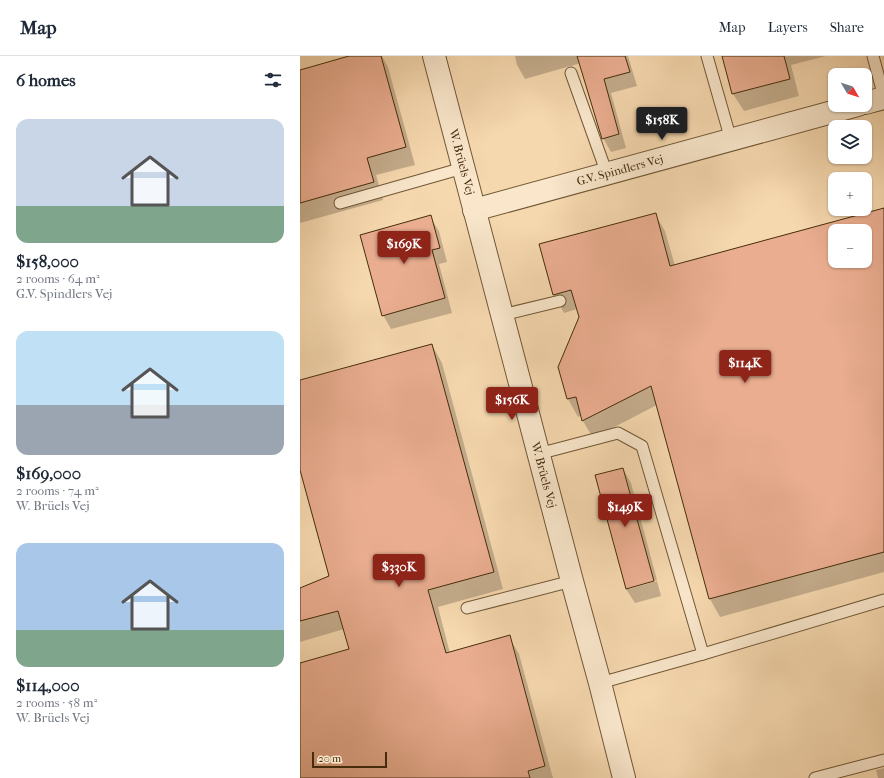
<!DOCTYPE html>
<html lang="en">
<head>
<meta charset="utf-8">
<style>
  :root { --surface:#fff; --page:#f2f2f3; --text:#1f2937; --muted:#747a83; --line:#e0e1e3; --accent:#8f2418 }
  body { margin:0; font-family:"IM FELL French Canon",serif; background:var(--page); color:var(--text); height:100vh; display:flex; flex-direction:column; font-size:15px; white-space:nowrap }
  * { box-sizing:border-box; margin:0 }
  p { font-size:13px; color:var(--muted) }
  .icon { flex:none; width:22px; height:22px; fill:none; stroke:currentColor; stroke-width:2; stroke-linecap:round; stroke-linejoin:round }
  .map { position:relative; flex:1; overflow:hidden }
  .drawer { display:flex; flex-direction:column; background:var(--surface); width:300px }
  .drawer>* { flex:none }
  .needle { width:26px; rotate:129deg }
  .buttons { position:absolute; left:528px; top:12px; display:grid; gap:8px }
  .buttons a { display:grid; place-items:center; width:44px; height:44px; border-radius:8px; background:var(--surface); box-shadow:0 1px 3px #0004; font-size:20px }
  .scale { position:absolute; left:12px; bottom:10px; width:75px; box-sizing:border-box; padding-left:4px; border:2px solid #452d0c; border-top:0; font-size:11px; line-height:14px; white-space:nowrap; color:#452d0c; -webkit-text-stroke:3px #f9e6cb; paint-order:stroke }
  .price { position:absolute; translate:-50% -34px; padding:0 9px; border-radius:4px; background:var(--accent); color:#fff; font-size:13px; line-height:26px; filter:drop-shadow(0 1px 2px #0008) }
  .price::after { content:''; position:absolute; left:50%; top:24px; width:12px; height:9px; margin-left:-6px; background:inherit; clip-path:polygon(0 0,100% 0,50% 100%) }
  .price.selected { background:#222; color:#fff }
  ul { padding:0; list-style:none }
  li { display:grid; align-content:center; gap:8px; height:212px; padding:0 16px }
  li span { display:grid; place-items:center; height:124px; border-radius:12px; color:#555 }
  li>.icon { margin-inline-start:auto }
  span .icon { width:72px; height:72px; fill:#fffc; stroke-width:1 }
  li b { font-size:17px }
  h2 { display:flex; justify-content:space-between; align-items:center; height:48px; padding:0 16px; font-size:17px }
  header { display:flex; align-items:center; gap:24px; box-sizing:border-box; height:56px; padding:0 20px; background:var(--surface); border-bottom:1px solid var(--line) }
  header strong { font-size:19px }
  nav { display:flex; gap:22px; margin-inline-start:auto; font-size:14px }
  main { display:flex; flex:1; min-height:0 }
  .map>svg:first-child { display:block }
</style>
</head>
<body>
<header>
<strong>Map</strong>
<nav><a>Map</a><a>Layers</a><a>Share</a></nav>
</header>
<main>
<section class="drawer">
<h2>6 homes<svg class="icon" aria-label="filters" viewBox="0 0 24 24"><path d="M4 7h16M4 17h16"/><circle cx="9" cy="7" r="2"/><circle cx="15" cy="17" r="2"/></svg></h2>
<ul>
<li><span style="background:linear-gradient(#c9d6e8 70%,#7fa58c 0)"><svg class="icon" aria-label="home" viewBox="0 0 24 24"><path d="M3 11l9-7 9 7M6 9v11h12V9"/></svg></span><div><b>$158,000</b><p>2 rooms · 64 m²</p><p>G.V. Spindlers Vej</p></div></li>
<li><span style="background:linear-gradient(#bfe0f5 60%,#9aa5b1 0)"><svg class="icon" aria-label="home" viewBox="0 0 24 24"><path d="M3 11l9-7 9 7M6 9v11h12V9"/></svg></span><div><b>$169,000</b><p>2 rooms · 74 m²</p><p>W. Brüels Vej</p></div></li>
<li><span style="background:linear-gradient(#a9c7e8 70%,#7fa58c 0)"><svg class="icon" aria-label="home" viewBox="0 0 24 24"><path d="M3 11l9-7 9 7M6 9v11h12V9"/></svg></span><div><b>$114,000</b><p>2 rooms · 58 m²</p><p>W. Brüels Vej</p></div></li>
</ul>
</section>
<div class="map">
<svg width="584" height="722" viewBox="0 0 584 722">
  <rect width="100%" height="100%" fill="#f6d8af"/>
  <filter id="stains"><feTurbulence type="fractalNoise" baseFrequency=".005" numOctaves="4"/><feColorMatrix values="0 0 0 0 .2 0 0 0 0 .09 0 0 0 0 .02 0 0 0 .5 -.17"/></filter>
  <radialGradient id="worn" r=".72"><stop offset=".6" stop-color="#630" stop-opacity="0"/><stop offset="1" stop-color="#630" stop-opacity=".3"/></radialGradient>
  <!-- shadow -->
  <g fill="#0003" fill-rule="evenodd">
    <polygon points="53,0 82,0 88,11 115,109 76,119 83,144 0,167 0,15"/>
    <polygon points="215,0 328,0 337,30 311,37 326,92 311,96 303,82 281,7 225,23 217,9"/>
    <polygon points="423,0 526,0 491,9 499,40 444,55 433,38"/>
    <path d="M584,153V516L420,561L410,543L357,349L293,382L283,365L282,359L278,361L268,343L259,311L280,261L277,253L264,257L254,239L240,189L355,158L365,175L375,210ZM535,175H565V205H535Z"/>
    <polygon points="130,161 139,175 147,206 139,208 152,257 91,273 83,259"/>
    <polygon points="132,289 142,307 203,533 138,551 150,597 209,581 219,598 253,722 0,722 0,608 50,594 44,573 0,586 0,533 30,521 0,410 0,325"/>
    <polygon points="323,413 331,427 357,524 329,531 329,533 357,525 361,540 335,547 326,533"/>
    <polygon points="584,712 584,722 578,722 576,714"/>
  </g>
  <!-- building -->
  <g fill="#eaad90" stroke="#452d0c" fill-rule="evenodd">
    <polygon points="49,0 81,0 106,91 67,102 74,126 0,147 0,14"/>
    <polygon points="277,0 325,0 330,16 304,23 319,78 302,83"/>
    <polygon points="422,0 484,0 490,23 432,38"/>
    <path d="M584,152V496L409,543L351,330L282,365L276,341L267,343L258,311L279,261L271,234L253,239L239,188L356,157L370,210ZM535,175H565V205H535Z"/>
    <polygon points="131,159 140,192 132,194 145,242 82,260 60,179"/>
    <polygon points="132,288 194,516 128,534 146,597 210,579 245,710 228,715 230,722 0,722 0,607 49,593 38,555 0,565 0,532 29,520 0,414 0,324"/>
    <polygon points="323,412 354,525 326,533 295,419"/>
  </g>
  <g fill="none" stroke-linecap="round" stroke-linejoin="round">
    <!-- lane casing -->
    <g stroke="#715835" stroke-width="13">
      <g id="lane">
        <polyline points="407,0 431,84"/>
        <polyline points="573,0 584,41"/>
        <polyline points="271,17 307,118"/>
        <polyline points="40,147 163,112"/>
        <polyline points="202,259 260,245"/>
        <polyline points="238,398 318,377 342,390 403,598 300,627"/>
        <polyline points="167,552 272,525"/>
        <polyline points="403,598 584,544"/>
        <polyline points="515,722 584,704"/>
      </g>
    </g>
    <!-- street casing -->
    <g stroke="#715835" stroke-width="24">
      <g id="street">
        <polyline points="134,0 272,525 300,627 324,722"/>
        <polyline points="565,47 584,42"/>
        <polyline points="174,154 558,49"/>
      </g>
    </g>
    <!-- lane -->
    <use href="#lane" stroke="#f9e6cb" stroke-width="11"/>
    <!-- street -->
    <use href="#street" stroke="#f9e6cb" stroke-width="22"/>
  </g>
  <g text-anchor="middle" stroke-width="3.5" stroke-linejoin="round" paint-order="stroke">
    <!-- street labels -->
    <g font-size="12" fill="#452d0c" stroke="#f9e6cb">
      <text transform="translate(162 106) rotate(75)" y="4">W. Brüels Vej</text>
      <text transform="translate(320 114) rotate(-15)" y="4">G.V. Spindlers Vej</text>
      <text transform="translate(244 419) rotate(75)" y="4">W. Brüels Vej</text>
    </g>
  </g>
  <rect width="100%" height="100%" filter="url(#stains)"/>
  <rect width="100%" height="100%" fill="url(#worn)"/>
</svg>
<div class="buttons">
<a><svg class="needle" viewBox="-14 -14 28 28"><path d="M0-13l5 13h-10z" fill="#e53935"/><path d="M0 13l5-13h-10z" fill="#747a83"/></svg></a>
<a><svg class="icon" aria-label="layers" viewBox="0 0 24 24"><path d="M12 4l9 5-9 5-9-5zM3 14l9 5 9-5"/></svg></a>
<a>+</a>
<a>−</a>
</div>
<div class="scale">20 m</div>
<b class="price selected" style="left:362px;top:85px">$158K</b>
<b class="price" style="left:104px;top:209px">$169K</b>
<b class="price" style="left:445px;top:328px">$114K</b>
<b class="price" style="left:212px;top:365px">$156K</b>
<b class="price" style="left:325px;top:472px">$149K</b>
<b class="price" style="left:99px;top:532px">$330K</b>
</div>
</main>
</body>
</html>
